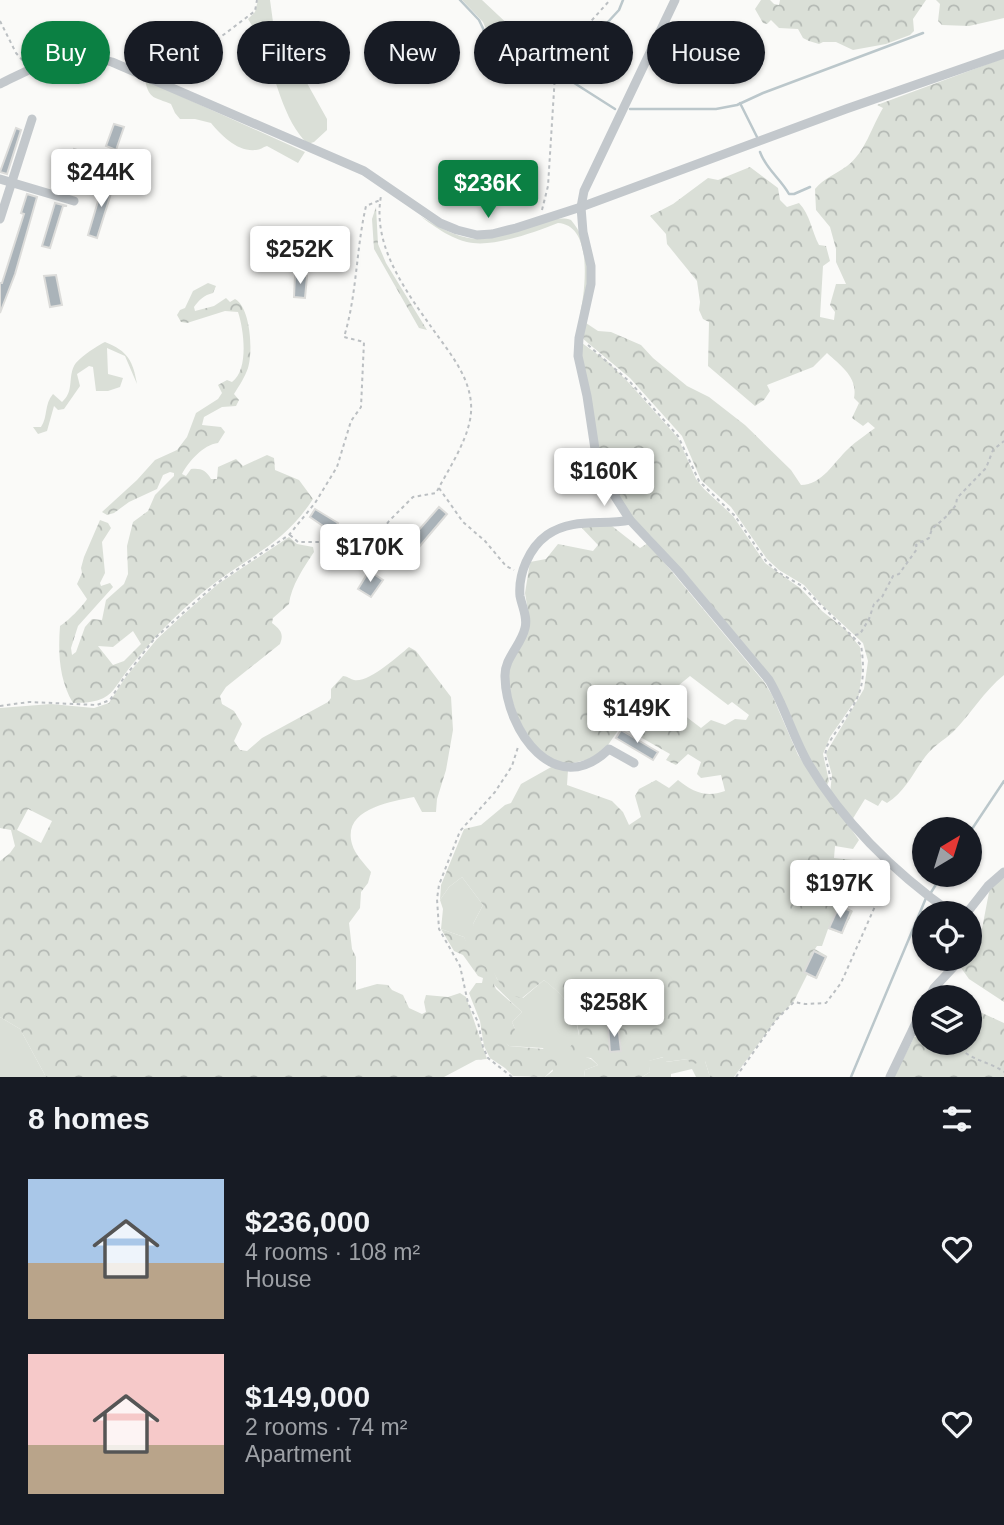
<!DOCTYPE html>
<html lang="en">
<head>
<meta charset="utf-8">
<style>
  :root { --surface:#171b24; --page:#242831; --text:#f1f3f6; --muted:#9ea1a6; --accent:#0b8043 }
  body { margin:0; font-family:Helvetica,sans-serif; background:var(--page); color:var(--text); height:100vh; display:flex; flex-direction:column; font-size:26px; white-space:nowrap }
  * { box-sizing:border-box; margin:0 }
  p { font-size:23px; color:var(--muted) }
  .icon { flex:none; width:38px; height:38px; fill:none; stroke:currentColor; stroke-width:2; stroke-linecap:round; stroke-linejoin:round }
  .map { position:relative; height:1077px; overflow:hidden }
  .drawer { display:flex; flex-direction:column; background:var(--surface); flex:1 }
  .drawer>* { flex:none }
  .top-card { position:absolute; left:21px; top:21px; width:962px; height:63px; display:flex; gap:14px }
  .needle { width:46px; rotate:38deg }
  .fabs { position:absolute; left:912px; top:817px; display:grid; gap:14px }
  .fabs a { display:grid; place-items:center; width:70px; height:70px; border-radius:50%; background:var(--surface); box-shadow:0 2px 5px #0004; font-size:35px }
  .price { position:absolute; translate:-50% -60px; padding:0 16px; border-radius:7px; background:#fff; color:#222; font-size:23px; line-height:46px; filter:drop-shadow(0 2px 4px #0008) }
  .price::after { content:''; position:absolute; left:50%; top:42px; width:21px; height:16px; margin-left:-10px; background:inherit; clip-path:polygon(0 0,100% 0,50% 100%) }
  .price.selected { background:var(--accent); color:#fff }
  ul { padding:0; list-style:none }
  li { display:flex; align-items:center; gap:21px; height:175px; padding:0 28px }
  li span { display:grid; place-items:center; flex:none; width:196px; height:140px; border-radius:0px; color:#555 }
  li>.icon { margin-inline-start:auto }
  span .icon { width:84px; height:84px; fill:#fffc; stroke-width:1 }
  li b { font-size:30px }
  h2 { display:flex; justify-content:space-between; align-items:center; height:84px; padding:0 28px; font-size:30px }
  .pill { padding:0 24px; border-radius:32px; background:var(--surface); box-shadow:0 2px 5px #0004; font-size:24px; line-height:63px }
  .pill.selected { background:var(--accent); color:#fff }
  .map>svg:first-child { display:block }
</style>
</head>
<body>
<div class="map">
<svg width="1004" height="1077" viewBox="0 0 1004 1077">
  <defs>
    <pattern id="forest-crowns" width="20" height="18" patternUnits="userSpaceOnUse" patternTransform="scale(1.75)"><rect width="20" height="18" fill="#dadfd7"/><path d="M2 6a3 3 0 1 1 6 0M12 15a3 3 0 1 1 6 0" fill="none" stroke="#b4b9b4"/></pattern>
  </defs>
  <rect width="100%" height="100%" fill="#fafaf8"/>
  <!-- green -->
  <g fill="#dadfd7">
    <path d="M258,0H270L273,22L327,119V130L314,142L308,144C283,121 275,74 262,43C258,35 253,27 248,19L255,12Z"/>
    <polygon points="462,0 482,0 512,28 522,49 561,53 554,70 542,69 499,49 492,43 483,22"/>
    <path d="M145,80L305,152L298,163L267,146C263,147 260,150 256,150C237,152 221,135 211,123L195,119H180L175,113L171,104C155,97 149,100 145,80Z"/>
    <path d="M420,216C437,226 455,237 475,239C505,241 548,212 571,220C594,247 590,282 580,314C585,292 594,225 558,223C535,232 497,246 473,243C454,241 435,227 420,216Z"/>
    <path d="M105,342C128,351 133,361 137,384L125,356L107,348L108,374L123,378L120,387L108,391H96L93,367L89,366L77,374L80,386L64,409L58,410L54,406L47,431L38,434L33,427H41C48,417 44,404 53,394L62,402C74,392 68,378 74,366C78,358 97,346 105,342Z"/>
    <path d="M462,877L483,905L473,924L497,979L523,998L544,980C577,1006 575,1017 583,1056L591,1059L598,1065L585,1070L584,1077H545L553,1071L543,1048L509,1046L504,1041L515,1029L512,1022L522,1012C499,990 474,968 464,937L441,929L443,909L440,900L449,887Z"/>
    <polygon points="0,1017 20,1029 46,1077 0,1077"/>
    <polygon points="664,1057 666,1062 688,1059 705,1061 710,1077 696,1077 692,1069 671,1074 671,1077 642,1077 650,1072 648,1061"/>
  </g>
  <!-- forest -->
  <g fill="url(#forest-crowns)" fill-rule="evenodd">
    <polygon points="761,0 770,0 774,4 779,5 780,0 926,0 913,19 914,31 910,35 886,44 853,50 836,42 823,42 819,44 809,41 803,38 798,29 779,28 771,20 767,24 763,23 755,9"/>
    <polygon points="936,0 1004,0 1004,18 969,26 942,25 938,21 940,4"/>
    <path d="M1004,58V675C984,691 971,714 953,732C944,740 932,747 925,757C913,773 905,792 887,803L882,800L878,806L865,799L852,820L830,793L832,775L826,753L864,689L868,661L863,643L822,605L804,585L779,570L767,559L731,507L701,480L682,436L630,378L582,338L586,323L598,331L611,332L641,345L653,358L687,386L709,397L745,425L791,470L801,485C822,485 834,462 848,449C856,441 866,435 875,428L868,422L863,426L852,418L859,403L854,398C858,377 841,366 827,353L813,367L767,385L770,391L764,400L755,406L708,366L709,322L703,319L699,310L700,302L697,281L667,244L666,234L650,216L673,204L708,178L718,180L750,167L778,188L780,200L787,207L799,203C810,214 812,232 819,245L826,246L830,261L823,266L820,317L834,320L835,312L830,305L836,284H846L836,262V249L830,227L816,210L815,189C824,178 835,175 847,166C865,153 872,126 883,108L877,105Z"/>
    <polygon points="376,207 378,244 386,263 427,330 419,328 374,249 372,219"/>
    <path d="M208,283L216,286L213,293C204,295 199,300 194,307L195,311L214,306L226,298L230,302L235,299C251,308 253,352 248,368C245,377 239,386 234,394L239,400L236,406L222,407L204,417L202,425L221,427L225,432L218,443C203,445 189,461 182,474L186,476L191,469C201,468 206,470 211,479H217L218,467L236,459L243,466L267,455L274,458L275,470L299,480L313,499C285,542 255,553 216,582C185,605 159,632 135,661C110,690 116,703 73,703C59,679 58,653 60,626C67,622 83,606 87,599L77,584L82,573L81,568L84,557L100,520L108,523L111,528L102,542L105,573L100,583L101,586L110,583L113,587L78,626L71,648L72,655L76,652L85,627L92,619L102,620L106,600L124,584L128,574L127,546L133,522L148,511L155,495L174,476V473L170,472L163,475L157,489L129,502L114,513L107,515L102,512L137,480L155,460L177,450L187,437L196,413L218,399L222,393L218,385L227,380L232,382C249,370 244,330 238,312L225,311L187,323L181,322L177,315L180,310L185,308L193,291ZM133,631L141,644L124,661L113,665L98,646L113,647Z"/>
    <polygon points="582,343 608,362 629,383 678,438 696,479 704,489 733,516 765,563 800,588 822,611 847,631 860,647 862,669 859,695 830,737 823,754 829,781 827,785 810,761 782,698 726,625 652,537 632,519 604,474 580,348"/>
    <path d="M579,525L612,526L640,548L648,543L764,682L772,695L798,755L859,840L853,849L835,846L834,858L853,860L851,886L841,905L853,911L842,934L828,929L822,946H817L815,949L827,956L817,979L807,975L794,1001L776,1020L734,1077H710L705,1061L690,1065L688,1059L665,1062L663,1057L649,1061L650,1072L642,1077H584L585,1070L598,1065L591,1058L572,1056L569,1048L579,1036C577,1010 563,995 544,980L522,998C497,995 492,960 475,945L473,924L483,905L462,877L449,887L440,900L441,885L464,829L481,825L505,805L511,803L521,784L553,766L568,770L567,785L612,801L623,812L629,825L641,817L635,796L639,789L656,780L669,788L678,780C693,792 706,798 725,791L721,775L701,778L697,774L701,762L688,754L676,765L666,760L670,754L621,726L608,745L597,757L566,765L538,752L518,719L509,690V666L530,623L525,593L530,562L546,559L558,544L593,551L598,545ZM690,676L728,705L732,702L749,715L746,720L735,719L725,725L711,720L701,728L680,712L669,722L658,713L665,706L681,703V699L673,690Z"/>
    <path d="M289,537L297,544L313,547L314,552C304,567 291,586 289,604L273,618L272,623C281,630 284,634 280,644L226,687L220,696L222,704L234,711L242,724L234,741L240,750L247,751L262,738L328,702L331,698V689L343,676C347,676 350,679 354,680C369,683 398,656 409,647L416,651L451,697L453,730L446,770L437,799L436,812H422L414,797C390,802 342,809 352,844C355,855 364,863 371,872L368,883L361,892L360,908L349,923L352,949L356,957V990L377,984L388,985L392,990L403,995L409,1008L422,1014L426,1012L424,1002L426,995L448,997L460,993L466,997L487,1059L476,1060L444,1077H46L20,1029L0,1017V861L10,853L15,846L11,830L0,828V708L51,704L94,708L109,703L125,678L157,639L184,614L218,584ZM28,809L52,821L41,843L17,830Z"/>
    <polygon points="1004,878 1004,1002 969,979 959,965 964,959 970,959 970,951 981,934 990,887"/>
    <polygon points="441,929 464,937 476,961 486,967 496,989 522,1012 512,1022 515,1029 513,1035 505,1041 509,1046 556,1050 561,1054 560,1062 545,1077 513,1076 505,1068 490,1058 484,1046 480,1021 469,993 476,983 482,983 483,978 478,976 463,955 454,951"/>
    <polygon points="924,1013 924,1043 970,1043 970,1015 982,1013 1004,1023 1004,1077 894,1077 914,1037 918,1037 914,1036"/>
  </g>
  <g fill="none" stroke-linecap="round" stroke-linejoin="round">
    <!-- stream -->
    <g stroke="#bbc7cb" stroke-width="2.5">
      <polyline points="460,0 479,20 490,43 498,50 549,72"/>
      <polyline points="740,103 757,137"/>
      <polyline points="615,109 560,74 619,10 623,0"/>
      <polyline points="630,109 716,109 737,105 763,93 923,33"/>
      <path d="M760,152C766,169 780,178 789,194H794L810,187"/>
      <polyline points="970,832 1004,781"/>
      <polyline points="930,894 942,875"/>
      <polyline points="851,1077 926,898"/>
    </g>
  </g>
  <!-- building -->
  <g fill="#aab3b9" stroke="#dcdcda" stroke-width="2">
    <polygon points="114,124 124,127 116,150 106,146"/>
    <polygon points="16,128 21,130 7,174 0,172"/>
    <polygon points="74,149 83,152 71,193 62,190"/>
    <polygon points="104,181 114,184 97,238 88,235"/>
    <polygon points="27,194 37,197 15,274 0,313 0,283 2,283 24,214 21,213"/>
    <polygon points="55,203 67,206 63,206 50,248 42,246"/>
    <polygon points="56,275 62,305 50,307 44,276"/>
    <polygon points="295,275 307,276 305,298 294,297"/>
    <polygon points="439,507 447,514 419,547 410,540"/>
    <polygon points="315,509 338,523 332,532 310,517"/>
    <polygon points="369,571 383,580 371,597 358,589"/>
    <polygon points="621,730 658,752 653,760 616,738"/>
    <polygon points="839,861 851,862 849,883 837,882"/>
    <polygon points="839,906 851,911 842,933 829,928"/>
    <polygon points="814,951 826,957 816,978 804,972"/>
    <polygon points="618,1025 621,1051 610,1052 608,1026"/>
  </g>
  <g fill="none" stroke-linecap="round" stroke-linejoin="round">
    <!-- path -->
    <g stroke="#bbbfc2" stroke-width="2" stroke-dasharray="3.5 3.5" stroke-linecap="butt">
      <polyline points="0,21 16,53 24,62"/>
      <polyline points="166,75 191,64 202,51 255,11 257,0"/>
      <polyline points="542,210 548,186 555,75 559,60 567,48 610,0"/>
      <path d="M588,345L630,382L678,436L699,481L735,516L766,561L778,572L802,586L861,645C869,698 852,704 827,746L825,755L831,780"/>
      <polyline points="439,488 463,522 485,541 506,566 514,570"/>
      <path d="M290,535L298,542H333L361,548L371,546L389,521L413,497L436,493C448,470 465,445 470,420C477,384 451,355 432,328C405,290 372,245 381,196"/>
      <polyline points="855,635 860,634 869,619 874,604 882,597 893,576 899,574 917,549 916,545 929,538 932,529 948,515 956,505 957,498 986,468 993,450 1004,441"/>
      <path d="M0,706L29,702L97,705L110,700L123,679L155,638L183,613L217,583L289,535L315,503L337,467L351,421L361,407L364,342L344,337C357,295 356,249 366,206L380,200"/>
      <path d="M956,1043C967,1060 989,1061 1004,1072"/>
      <polyline points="512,1077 488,1058 483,1047 478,1022 468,1003 460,966 439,929 437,899 439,885 460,831 495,792 512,766 518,747"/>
      <polyline points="736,1077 776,1020 794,1002 805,1004 826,1003 841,983 888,877"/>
    </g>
    <!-- street -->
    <g stroke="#c3c8cc" stroke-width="9">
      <path d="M675,0L584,191L581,207L583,232L591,266V284L579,338L578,356L587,396L595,449L602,476L630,520L678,571L769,680C785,707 793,737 808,763C845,825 895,873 953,914"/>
      <path d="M0,84C43,63 63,49 112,62L364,171L440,223L457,230L477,235L492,234L516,228L581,207L846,109L1004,54"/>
      <polyline points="0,179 74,201"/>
      <polyline points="0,219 32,119"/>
      <path d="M630,520C602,526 573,517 547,535C529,548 518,574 520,596C522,607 528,617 525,628C521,646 504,658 505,677C506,731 556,801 609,749L634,763"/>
      <polyline points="966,914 988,886 1004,872"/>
      <polyline points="929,998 934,988 961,959"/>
      <polyline points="890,1077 924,1006"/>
    </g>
  </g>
</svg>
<div class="fabs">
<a><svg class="needle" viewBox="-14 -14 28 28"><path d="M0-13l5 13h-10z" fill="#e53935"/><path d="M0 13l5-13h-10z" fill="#9ea1a6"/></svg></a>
<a><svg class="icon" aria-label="locate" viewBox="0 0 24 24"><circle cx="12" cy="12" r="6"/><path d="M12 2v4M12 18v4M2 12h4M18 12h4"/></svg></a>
<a><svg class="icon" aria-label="layers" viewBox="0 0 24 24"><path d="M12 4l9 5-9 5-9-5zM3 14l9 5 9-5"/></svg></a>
</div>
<b class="price" style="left:101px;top:209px">$244K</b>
<b class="price selected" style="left:488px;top:220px">$236K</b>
<b class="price" style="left:300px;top:286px">$252K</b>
<b class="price" style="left:604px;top:508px">$160K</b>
<b class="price" style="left:370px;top:584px">$170K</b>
<b class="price" style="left:637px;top:745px">$149K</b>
<b class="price" style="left:840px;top:920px">$197K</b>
<b class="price" style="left:614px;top:1039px">$258K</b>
<div class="top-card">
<a class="pill selected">Buy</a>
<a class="pill">Rent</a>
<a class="pill">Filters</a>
<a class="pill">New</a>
<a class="pill">Apartment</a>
<a class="pill">House</a>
</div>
</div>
<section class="drawer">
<h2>8 homes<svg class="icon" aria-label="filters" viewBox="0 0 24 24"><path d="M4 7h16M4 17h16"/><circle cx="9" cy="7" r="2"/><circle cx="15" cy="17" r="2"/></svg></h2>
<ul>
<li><span style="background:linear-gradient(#a9c7e8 60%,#b9a48a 0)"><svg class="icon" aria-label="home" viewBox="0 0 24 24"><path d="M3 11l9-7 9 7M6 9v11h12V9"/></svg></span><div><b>$236,000</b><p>4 rooms · 108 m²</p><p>House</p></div><svg class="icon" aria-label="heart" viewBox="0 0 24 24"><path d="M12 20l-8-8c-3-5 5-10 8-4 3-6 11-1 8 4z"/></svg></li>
<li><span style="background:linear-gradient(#f6c9c9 65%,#b9a48a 0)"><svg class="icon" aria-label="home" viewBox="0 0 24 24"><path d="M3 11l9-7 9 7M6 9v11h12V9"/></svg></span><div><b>$149,000</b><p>2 rooms · 74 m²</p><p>Apartment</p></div><svg class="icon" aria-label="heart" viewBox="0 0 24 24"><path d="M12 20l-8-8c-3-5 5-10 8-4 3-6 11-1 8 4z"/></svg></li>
</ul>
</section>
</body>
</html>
